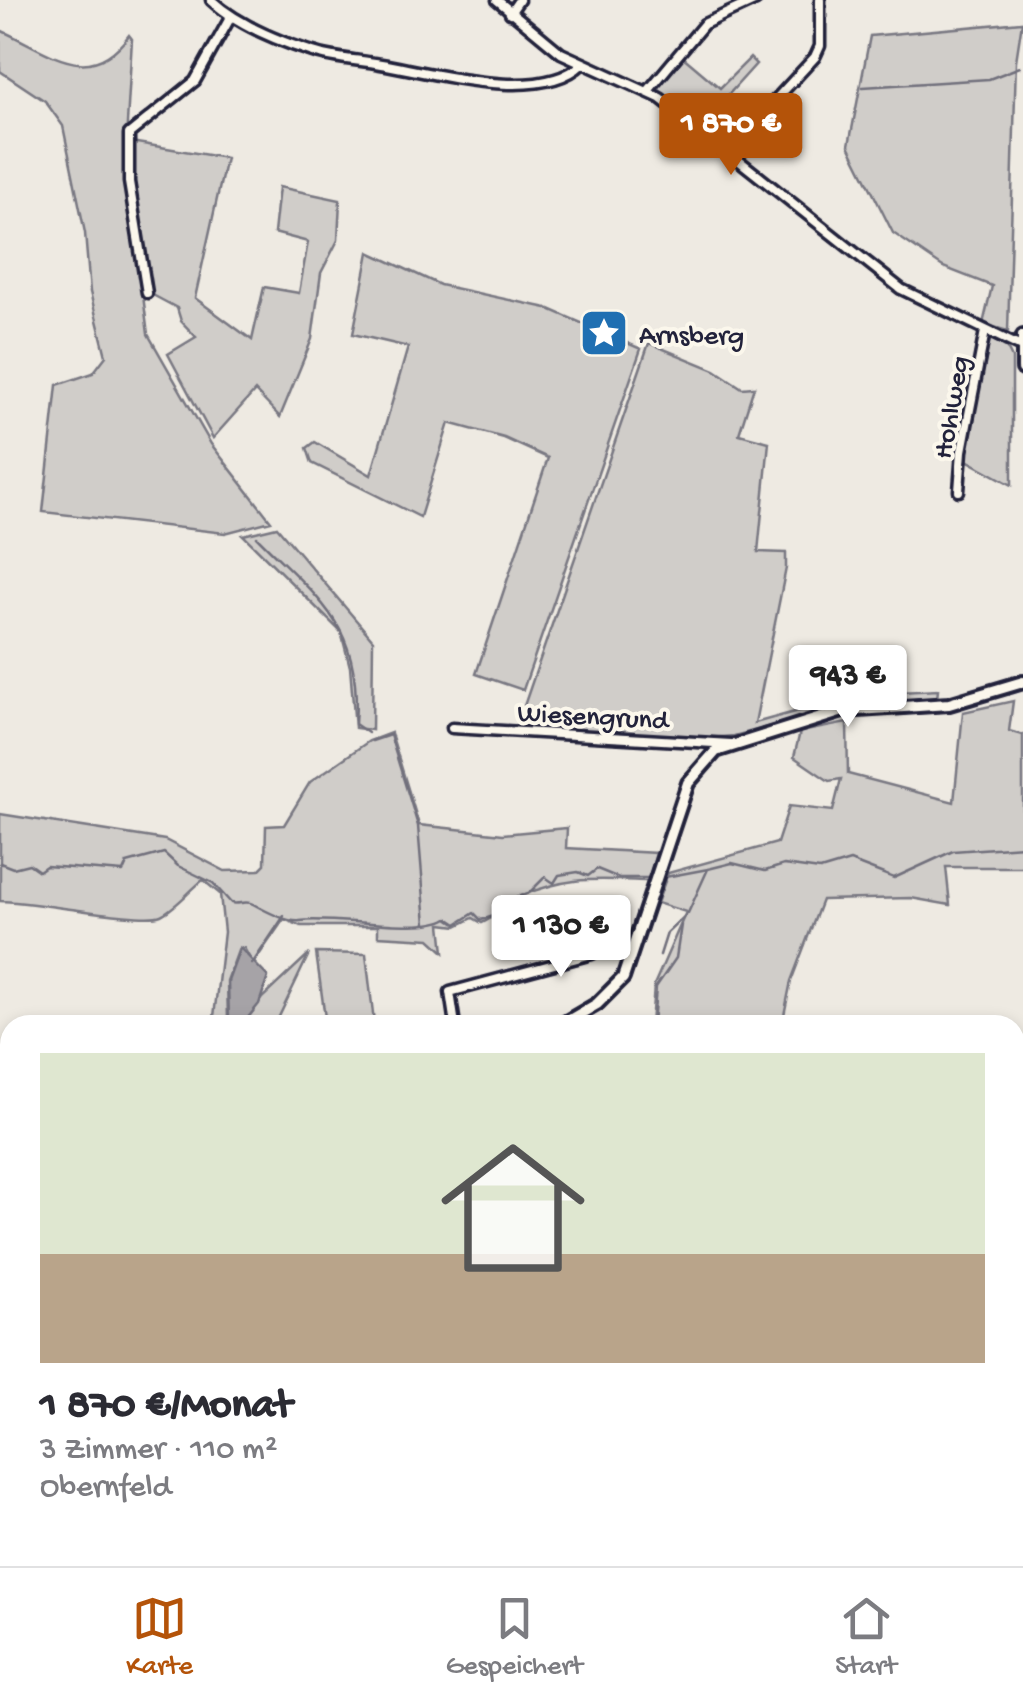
<!DOCTYPE html>
<html lang="de">
<head>
<meta charset="utf-8">
<style>
  :root { --surface:#fff; --page:#f2f2f3; --text:#2b2b33; --muted:#7c7c81; --line:#e1e1e2; --accent:#b45309 }
  body { margin:0; font-family:"Gochi Hand",sans-serif; background:var(--page); color:var(--text); height:100vh; display:flex; flex-direction:column; font-size:38px; white-space:nowrap }
  * { box-sizing:border-box; margin:0 }
  p { font-size:32px; color:var(--muted) }
  .icon { flex:none; width:55px; height:55px; fill:none; stroke:currentColor; stroke-width:2; stroke-linecap:round; stroke-linejoin:round }
  .map { position:relative; flex:1; overflow:hidden }
  .panel { position:absolute; left:0px; top:1015px; width:1025px; height:552px; display:flex; flex-direction:column; background:var(--surface); border-radius:30px 30px 0 0; box-shadow:0 5px 15px #0003 }
  .panel>* { flex:none }
  .price { position:absolute; translate:-50% -85px; padding:0 22px; border-radius:10px; background:#fff; color:#222; font-size:32px; line-height:65px; filter:drop-shadow(0 2px 5px #0008) }
  .price::after { content:''; position:absolute; left:50%; top:60px; width:30px; height:22px; margin-left:-15px; background:inherit; clip-path:polygon(0 0,100% 0,50% 100%) }
  .price.active { background:var(--accent); color:#fff }
  ul { padding:0; list-style:none }
  li { display:grid; align-content:center; gap:20px; height:530px; padding:0 40px }
  li span { display:grid; place-items:center; height:310px; border-radius:0px; color:#555 }
  li>.icon { margin-inline-start:auto }
  span .icon { width:180px; height:180px; fill:#fffc; stroke-width:1 }
  li b { font-size:42px }
  .menu { display:flex; justify-content:space-around; align-items:center; height:140px; border-top:2px solid var(--line); background:var(--surface); font-size:28px; color:var(--muted) }
  .menu a { display:grid; justify-items:center; gap:5px }
  .menu .active { color:var(--accent) }
  .map>svg:first-child { display:block }
</style>
</head>
<body>
<div class="map">
<svg width="1023" height="1566" viewBox="0 0 1023 1566">
  <rect width="100%" height="100%" fill="#eeeae2"/>
  <filter id="ink" filterUnits="userSpaceOnUse"><feTurbulence type="fractalNoise" baseFrequency=".01" numOctaves="2"/><feDisplacementMap in="SourceGraphic" scale="20" xChannelSelector="R" yChannelSelector="G"/><feConvolveMatrix kernelMatrix="1 2 1 2 8 2 1 2 1" color-interpolation-filters="sRGB"/></filter>
  <g filter="url(#ink)">
    <!-- green -->
    <g fill="#d0cdc9" stroke="#797882" stroke-width="2.5">
      <polygon points="1022,22 1016,61 1008,331 983,324 992,286 943,267 893,233 849,145 870,36"/>
      <path d="M0,30C50,52 89,90 129,35L132,39L125,157L148,334L211,444L271,521L225,533L43,512L57,385L93,373L106,356L90,292L85,233L63,126L45,101L0,71Z"/>
      <polygon points="682,56 720,88 750,58 756,64 701,125 657,88"/>
      <polygon points="131,142 226,158 195,298 252,340 264,287 299,293 308,242 274,233 279,187 340,200 338,240 321,273 312,339 280,417 255,391 213,438 168,354 196,337 181,321 177,308 149,293 132,182"/>
      <polygon points="369,252 440,285 547,308 641,349 523,690 476,674 548,458 504,438 449,423 420,517 312,463 307,448 315,442 371,475 408,347 353,334"/>
      <polygon points="990,338 1007,348 1012,358 1012,485 965,459"/>
      <polygon points="649,343 715,370 742,388 754,387 739,434 769,442 758,552 786,553 786,568 755,723 859,694 938,690 937,698 860,702 734,736 696,739 516,729"/>
      <polygon points="277,527 373,640 372,730 355,728 350,667 341,632 243,535"/>
      <polygon points="1013,701 1009,731 1023,735 1023,867 946,867 950,905 911,898 822,900 791,981 782,1025 651,1025 654,985 686,912 657,903 668,873 777,843 789,806 833,811 841,779 829,781 794,757 800,732 847,723 848,774 954,802 963,712"/>
      <path d="M391,733L419,825L503,834L567,828L566,848L656,853L648,881C591,879 570,876 518,897C503,904 499,916 482,923L473,918L457,926L441,924L444,952L430,939L378,936V926H301L284,919L253,964L244,948H239L227,981L228,1021H246L262,998L309,954L275,1025H213L224,932L220,894L203,880C190,890 176,908 161,915C143,923 33,901 0,901V814L165,840L225,871L259,870L265,864L266,826L284,825L310,782L369,741Z"/>
      <polygon points="316,953 366,954 374,1022 326,1025"/>
      <polygon points="1015,1448 1023,1449 1023,1566 649,1566 647,1558 1015,1558"/>
    </g>
    <!-- water -->
    <polygon fill="#a6a3a7" stroke="#716f7c" stroke-width="2.5" points="240,948 268,977 259,1004 246,1020 229,1021 228,981"/>
    <g fill="none" stroke-linecap="round" stroke-linejoin="round">
      <!-- stream -->
      <g stroke="#716f7c" stroke-width="2.5">
        <polyline points="863,87 989,79 1020,67"/>
        <path d="M257,537C320,601 363,626 355,724L368,733"/>
        <polyline points="372,741 390,735 418,826 426,924"/>
        <path d="M0,863L13,868L29,864L39,871L46,866L123,872L127,863L164,853L178,866L213,883L231,903C239,905 246,900 253,904C262,909 288,923 300,921C332,916 425,934 448,918L457,924L474,913L481,920L497,915L505,901L529,893L545,877L554,883L559,875L578,872L588,876L597,869L619,878H652"/>
        <polyline points="660,878 708,869"/>
        <polyline points="660,955 667,933 688,913 708,869 732,863 765,871 784,865 820,870 850,861 894,878 953,851 1023,846"/>
        <polyline points="252,964 284,916"/>
        <polyline points="653,1025 656,987 676,958 681,925"/>
        <polyline points="0,1498 10,1496"/>
        <polyline points="585,1558 588,1566"/>
      </g>
      <!-- street casing -->
      <g stroke="#22223b" stroke-width="15">
        <g id="street">
          <path d="M211,0C238,25 278,41 313,52C334,59 359,60 381,64C433,73 541,104 582,64"/>
          <polyline points="497,0 561,53 660,98 901,289 1023,348"/>
          <polyline points="510,13 519,0"/>
          <polyline points="648,91 704,24 756,0"/>
          <polyline points="728,151 815,57 820,46 820,0"/>
          <polyline points="147,293 129,182 129,134 195,81 230,18"/>
          <polyline points="959,491 962,451 985,331"/>
          <polyline points="452,728 731,744"/>
          <polyline points="455,1025 450,992 592,954"/>
          <polyline points="645,1558 646,1566"/>
        </g>
      </g>
      <!-- secondary casing -->
      <g stroke="#22223b" stroke-width="18">
        <g id="secondary">
          <polyline points="1023,336 1023,369"/>
          <polyline points="561,1025 597,1004 623,978 688,783 716,751 843,711 949,704 1023,682"/>
          <polyline points="0,1342 10,1330"/>
        </g>
      </g>
      <!-- street -->
      <use href="#street" stroke="#fbf7ec" stroke-width="8"/>
      <!-- secondary -->
      <use href="#secondary" stroke="#fbf7ec" stroke-width="10"/>
    </g>
  </g>
  <!-- icons -->
  <defs>
    <g id="sight-square" transform="scale(2.5)"><rect x="-9" y="-9" width="18" height="18" rx="4" fill="#1f6fb2" stroke="#fbf7ec"/><path d="M0-6L1.8-2.2L6-1.7L2.9 1.2L3.7 5.4L0 3.3L-3.7 5.4L-2.9 1.2L-6-1.7L-1.8-2.2Z" fill="#fff"/></g>
  </defs>
  <g fill-rule="evenodd">
    <use href="#sight-square" x="604" y="333"/>
  </g>
  <g text-anchor="middle" stroke-width="8" stroke-linejoin="round" paint-order="stroke">
    <!-- poi labels -->
    <g font-size="28" fill="#22223b" stroke="#fbf7ec" text-anchor="start">
      <text x="639" y="343">Arnsberg</text>
    </g>
    <!-- street labels -->
    <g font-size="28" fill="#22223b" stroke="#fbf7ec">
      <text transform="translate(949 407) rotate(-80)" y="10">Hohlweg</text>
      <text transform="translate(593 714) rotate(3)" y="10">Wiesengrund</text>
    </g>
  </g>
</svg>
<b class="price active" style="left:731px;top:178px">1 870 €</b>
<b class="price" style="left:848px;top:730px">943 €</b>
<b class="price" style="left:561px;top:980px">1 130 €</b>
<section class="panel">
<ul>
<li><span style="background:linear-gradient(#dfe7d0 65%,#b9a48a 0)"><svg class="icon" aria-label="home" viewBox="0 0 24 24"><path d="M3 11l9-7 9 7M6 9v11h12V9"/></svg></span><div><b>1 870 €/Monat</b><p>3 Zimmer · 110 m²</p><p>Obernfeld</p></div></li>
</ul>
</section>
</div>
<nav class="menu">
<a class="active"><svg class="icon" aria-label="map" viewBox="0 0 24 24"><path d="M3 6l6-2 6 2 6-2v14l-6 2-6-2-6 2zM9 4v14M15 6v14"/></svg>Karte</a>
<a><svg class="icon" aria-label="saved" viewBox="0 0 24 24"><path d="M7 4h10v16l-5-4-5 4z"/></svg>Gespeichert</a>
<a><svg class="icon" aria-label="home" viewBox="0 0 24 24"><path d="M3 11l9-7 9 7M6 9v11h12V9"/></svg>Start</a>
</nav>
</body>
</html>
